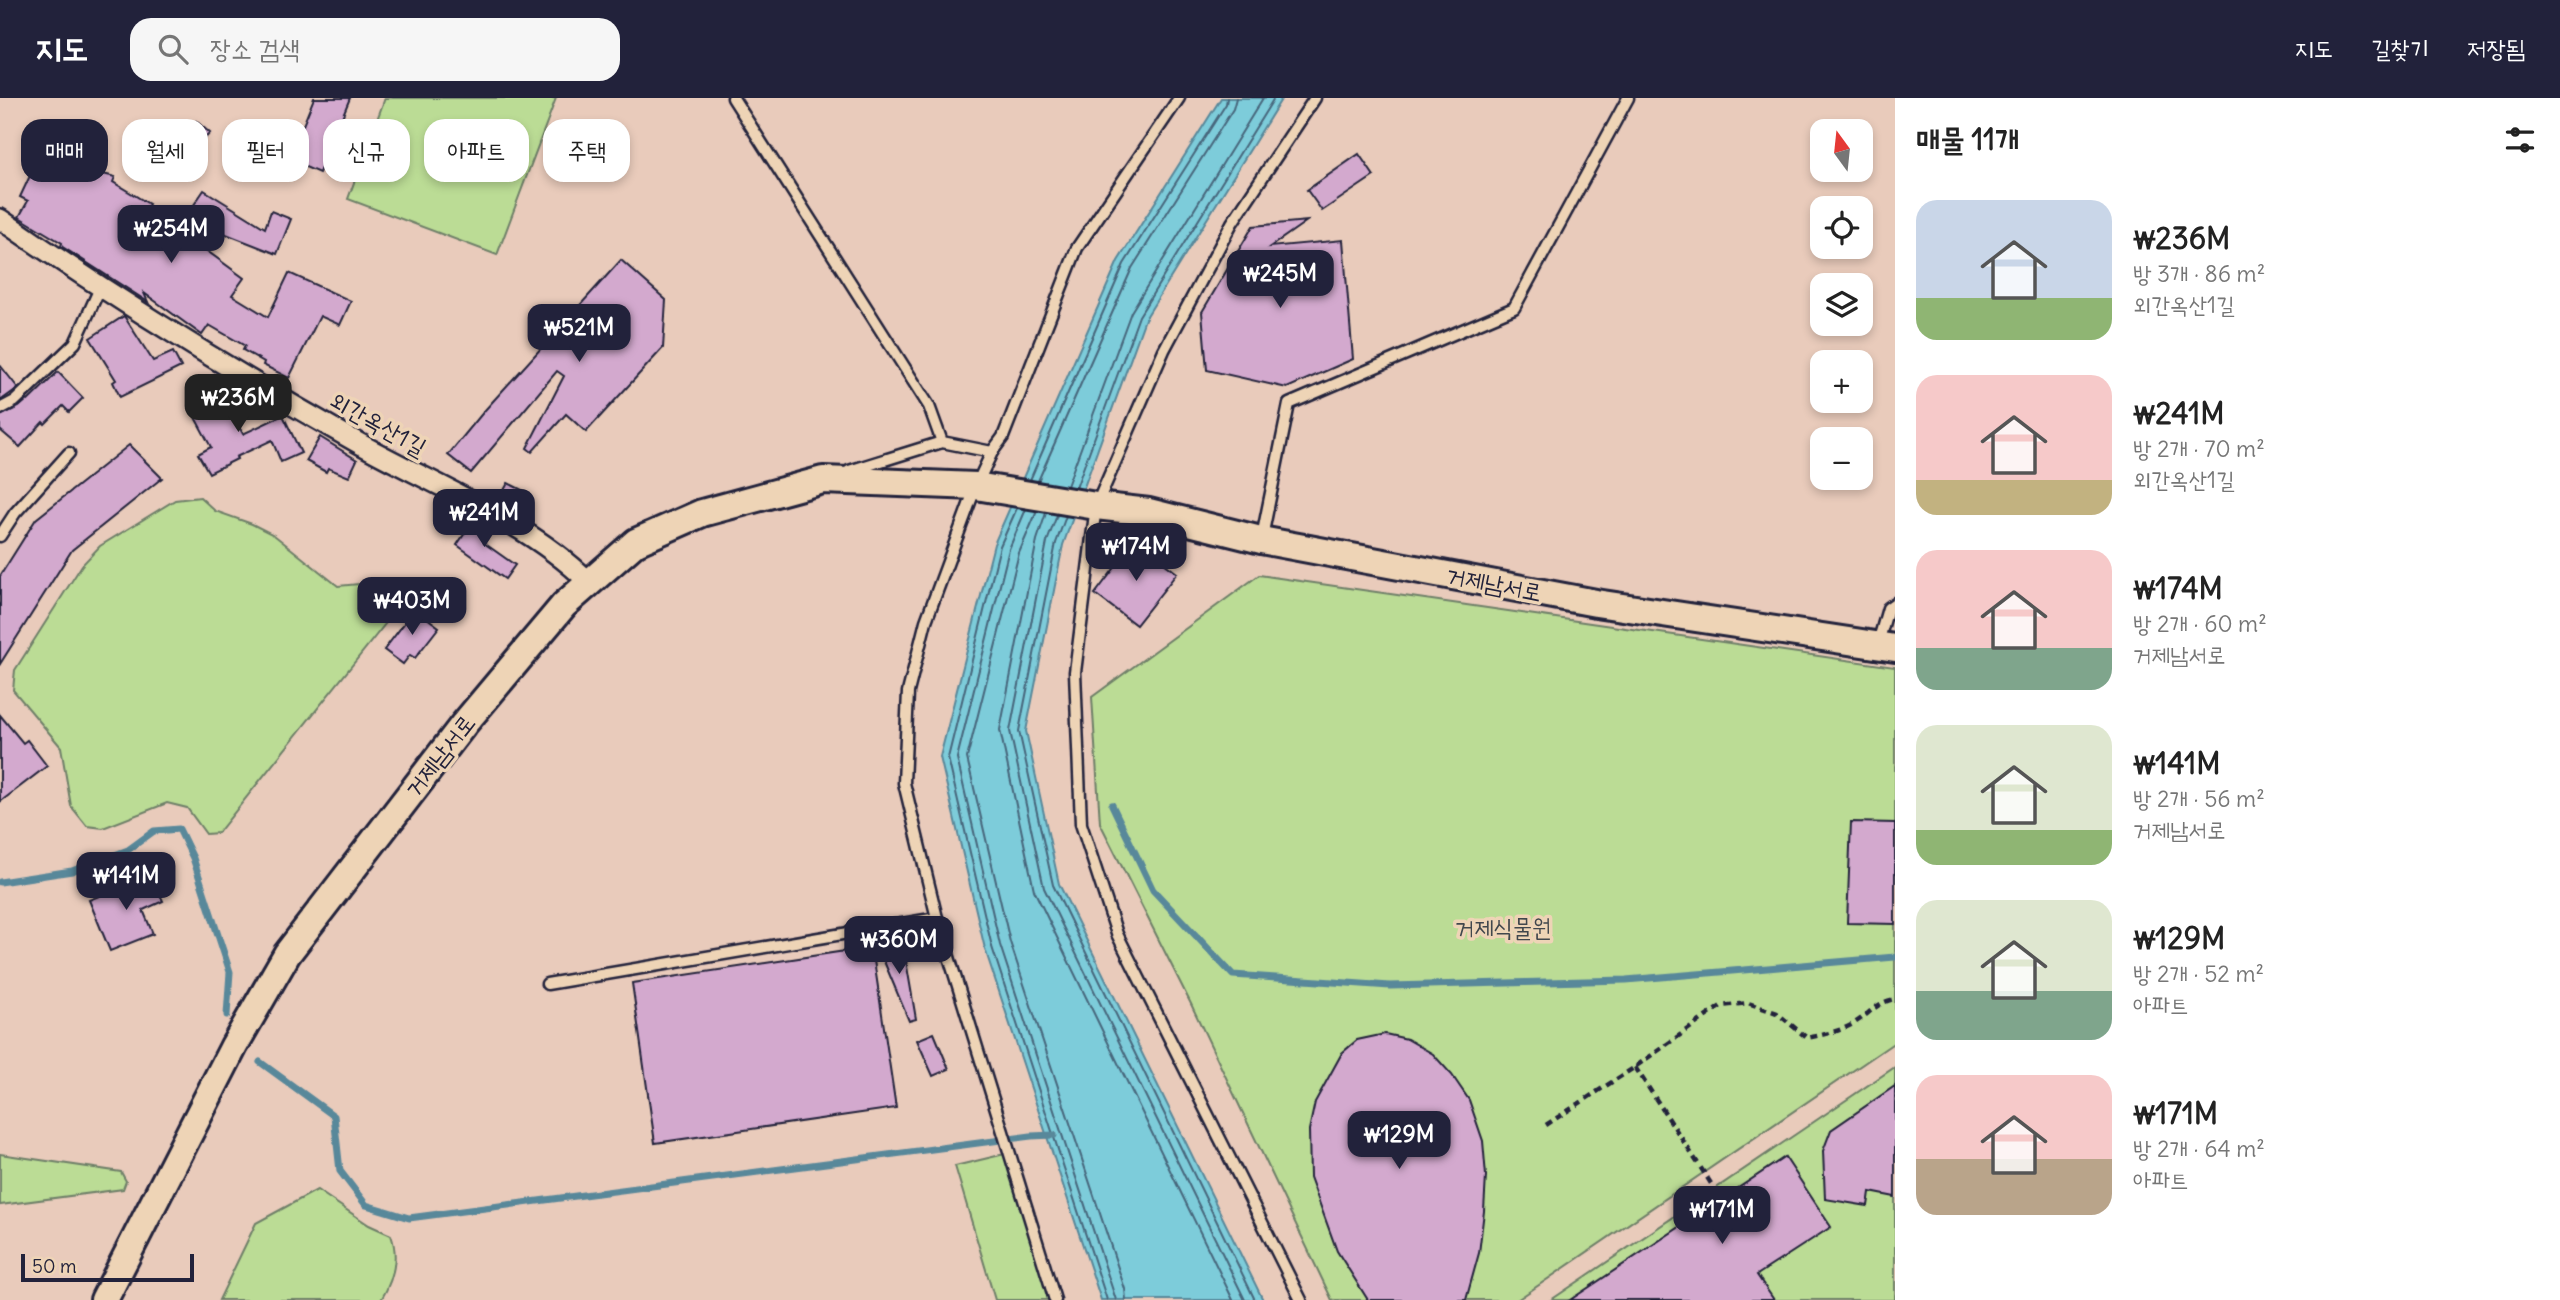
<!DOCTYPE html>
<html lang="ko">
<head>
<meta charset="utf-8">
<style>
  :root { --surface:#fff; --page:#f6f6f6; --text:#222; --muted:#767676; --accent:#22223b }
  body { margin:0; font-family:Delius,"Poor Story",sans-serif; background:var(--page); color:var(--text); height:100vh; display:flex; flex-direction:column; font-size:26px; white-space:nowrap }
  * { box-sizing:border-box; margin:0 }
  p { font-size:23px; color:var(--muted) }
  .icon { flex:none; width:38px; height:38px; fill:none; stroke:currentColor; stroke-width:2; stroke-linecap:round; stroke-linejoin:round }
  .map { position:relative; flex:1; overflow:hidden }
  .drawer { display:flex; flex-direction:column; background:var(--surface); width:665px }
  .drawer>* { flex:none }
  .hud { position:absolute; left:21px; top:21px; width:665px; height:63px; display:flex; gap:14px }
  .needle { width:46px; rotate:345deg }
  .controls { position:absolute; left:1810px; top:21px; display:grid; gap:14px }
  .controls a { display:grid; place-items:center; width:63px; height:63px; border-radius:14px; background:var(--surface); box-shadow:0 4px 10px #0003; font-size:35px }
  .scale { position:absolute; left:21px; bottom:18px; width:173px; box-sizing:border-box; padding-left:7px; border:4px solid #22223b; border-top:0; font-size:19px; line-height:24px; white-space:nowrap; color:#22223b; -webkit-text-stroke:5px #eed4b6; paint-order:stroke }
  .price { position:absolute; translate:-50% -60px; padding:0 16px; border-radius:14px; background:var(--accent); color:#fff; font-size:23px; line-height:46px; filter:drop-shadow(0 2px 4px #0008) }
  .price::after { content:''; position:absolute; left:50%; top:42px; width:21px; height:16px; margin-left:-10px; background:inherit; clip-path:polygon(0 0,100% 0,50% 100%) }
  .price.on { background:#222; color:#fff }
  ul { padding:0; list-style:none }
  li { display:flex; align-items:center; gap:21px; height:175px; padding:0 21px }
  li span { display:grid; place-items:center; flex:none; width:196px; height:140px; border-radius:21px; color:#555 }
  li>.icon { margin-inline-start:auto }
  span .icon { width:84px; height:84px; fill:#fffc; stroke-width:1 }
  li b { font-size:30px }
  h2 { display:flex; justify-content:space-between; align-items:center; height:84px; padding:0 21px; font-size:30px }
  .tag { padding:0 24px; border-radius:21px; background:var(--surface); box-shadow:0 4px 10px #0003; font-size:24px; line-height:63px }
  .tag.on { background:var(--accent); color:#fff }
  header { display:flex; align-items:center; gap:42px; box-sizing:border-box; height:98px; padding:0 35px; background:var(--accent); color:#fff }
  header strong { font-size:33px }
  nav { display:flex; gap:38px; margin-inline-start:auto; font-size:24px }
  .search { width:490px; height:63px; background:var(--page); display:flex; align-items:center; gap:18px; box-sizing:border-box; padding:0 24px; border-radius:21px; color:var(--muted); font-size:26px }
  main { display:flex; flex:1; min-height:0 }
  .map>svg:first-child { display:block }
</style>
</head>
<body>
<header>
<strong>지도</strong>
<div class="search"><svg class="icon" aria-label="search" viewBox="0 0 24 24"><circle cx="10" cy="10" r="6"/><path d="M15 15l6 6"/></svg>장소 검색</div>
<nav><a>지도</a><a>길찾기</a><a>저장됨</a></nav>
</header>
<main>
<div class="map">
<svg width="1895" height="1202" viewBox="0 0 1895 1202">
  <rect width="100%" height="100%" fill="#e9cbbb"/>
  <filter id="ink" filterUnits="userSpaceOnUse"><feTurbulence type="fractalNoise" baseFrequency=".0143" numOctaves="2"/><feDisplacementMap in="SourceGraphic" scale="14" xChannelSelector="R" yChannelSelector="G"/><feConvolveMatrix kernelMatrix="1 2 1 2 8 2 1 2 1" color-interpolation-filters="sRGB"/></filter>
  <g filter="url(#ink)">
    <!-- green -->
    <g fill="#bbdc95" stroke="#6e7f68" stroke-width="2">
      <polygon points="385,0 556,0 497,157 348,101"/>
      <polygon points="200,399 215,413 252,426 274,437 338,488 359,486 390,505 393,516 218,735 206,736 187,710 167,705 103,730 87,728 71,708 61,649 13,592 15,572 82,467 100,448 175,402"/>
      <polygon points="1259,477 1895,569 1895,944 1517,1202 1332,1202 1190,904 1100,725 1092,599"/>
      <polygon points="1895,969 1895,1202 1551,1202"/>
      <polygon points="1009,1055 1055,1202 995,1202 955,1068"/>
      <polygon points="0,1056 121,1074 126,1083 123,1091 0,1107"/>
      <path d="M317,1092L369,1127L391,1137C399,1159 393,1182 381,1202H219L256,1125Z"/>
    </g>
    <!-- water -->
    <polygon fill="#7dccda" stroke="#59889a" stroke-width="2" points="1221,0 1282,0 1145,221 1063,447 1026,633 1059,786 1263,1202 1101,1202 985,851 940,659 994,446 1118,163"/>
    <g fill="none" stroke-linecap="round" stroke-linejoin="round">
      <!-- shore -->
      <g stroke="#46667b" stroke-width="2">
        <polyline points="1030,382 1124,166 1226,6 1227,0"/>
        <polyline points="1038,383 1132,170 1233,11 1236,0"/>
        <polyline points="1067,388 1131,214 1263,0"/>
        <polyline points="1076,390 1139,218 1274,0"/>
        <polyline points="1017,410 1000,448 948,660 992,849 1107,1202"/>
        <polyline points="1026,411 1009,451 957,660 1000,847 1116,1202"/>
        <polyline points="1037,413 1019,455 967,660 1010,844 1125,1191 1126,1202"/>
        <polyline points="1046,415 1037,442 1000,632 1034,792 1233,1202"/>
        <polyline points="1057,417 1047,444 1010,633 1044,790 1245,1202"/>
        <polyline points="1066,418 1056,445 1019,633 1053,787 1255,1202"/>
      </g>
      <!-- stream -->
      <g stroke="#59889a" stroke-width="7">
        <polyline points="1112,707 1153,792 1233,877 1390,888 1626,882 1895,859"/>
        <polyline points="0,784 72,773 128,752 154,733 179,731 193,760 230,874 227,917"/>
        <polyline points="260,964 334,1018 340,1073 366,1107 409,1120 1031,1038 1054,1037"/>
      </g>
    </g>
    <!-- building -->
    <g fill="#d3a9ce" stroke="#22223b" stroke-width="2">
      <polygon points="314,0 350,0 319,75 289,62"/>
      <polygon points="196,23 210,35 186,61 172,49"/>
      <polygon points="1359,56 1374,78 1322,113 1307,92"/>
      <polygon points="36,65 51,73 54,66 81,79 83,71 115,79 113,84 149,106 147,109 244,180 232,197 268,219 289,175 351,203 340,227 320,218 289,280 263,267 264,264 243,252 245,248 209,227 202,237 144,195 148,204 61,148 62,145 19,119 28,103 20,99"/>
      <polygon points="204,92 265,130 271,113 291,121 277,156 185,120"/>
      <polygon points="1307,123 1270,149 1343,142 1353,261 1287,290 1207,272 1202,214 1253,128"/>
      <polygon points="621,162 666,202 663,250 586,334 566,316 532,354 527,350 564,278 557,273 471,375 448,357 485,312"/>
      <polygon points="124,218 153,263 173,254 181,269 120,299 113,284 116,282 90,240"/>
      <polygon points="0,267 18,290 0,303"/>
      <polygon points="58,274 83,300 69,314 63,308 45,326 43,324 20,349 0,332 0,318 19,309 27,302 28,303"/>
      <polygon points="220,293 243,336 283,317 301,355 281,364 272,342 236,359 237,361 209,375 198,356 211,349 190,310"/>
      <polygon points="320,339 357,362 349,379 328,370 326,374 306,363"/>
      <polygon points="129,347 162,380 72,452 0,566 0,478 36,421"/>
      <polygon points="508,385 526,394 516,413 498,403"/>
      <polygon points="475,420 493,432 484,445 515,467 505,481 457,447"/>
      <polygon points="1135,443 1177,475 1136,527 1095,496"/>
      <polygon points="415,511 439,529 415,560 410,557 403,566 384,552"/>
      <polygon points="0,617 23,645 27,642 47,668 0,704"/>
      <polygon points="1851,724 1895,725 1895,826 1847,825"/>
      <polygon points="151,777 163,803 143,812 153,836 110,853 89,802"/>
      <polygon points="903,845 916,921 909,923 878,849"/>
      <polygon points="872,849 896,1010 655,1045 632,885"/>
      <polygon points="934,935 949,971 933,978 917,942"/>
      <polygon points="1385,936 1407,941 1433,956 1452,977 1469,1002 1483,1043 1486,1078 1484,1113 1479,1155 1466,1202 1368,1202 1337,1153 1310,1079 1309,1032 1315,1004 1342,955 1357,942"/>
      <polygon points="1895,988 1895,1099 1870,1094 1868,1108 1825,1101 1823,1053 1831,1032"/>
      <polygon points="1785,1059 1831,1129 1757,1177 1774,1202 1570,1202"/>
    </g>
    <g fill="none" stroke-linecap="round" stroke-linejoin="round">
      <!-- service casing -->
      <g stroke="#22223b" stroke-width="15">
        <g id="service">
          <polyline points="733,0 929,308 942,344 992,354 976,388 926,523 908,594 904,685 937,820 1055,1202"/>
          <polyline points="0,311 15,303 75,245 100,190"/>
          <polyline points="992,354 1003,339 1077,150 1179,0"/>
          <polyline points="849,373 942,344"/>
          <polyline points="0,438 15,415 69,355"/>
          <polyline points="1262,439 1289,306 1514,210 1628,0"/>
          <polyline points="1878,545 1888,510 1895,505"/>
          <polyline points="547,886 937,820"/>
          <polyline points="1301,1202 1117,836 1081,726 1075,574 1096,408 1164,252 1232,125 1315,0"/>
        </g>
      </g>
      <!-- minor casing -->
      <g stroke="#22223b" stroke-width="24">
        <path id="minor" d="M0,121C115,201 233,274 355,343C434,388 523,420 589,484"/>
      </g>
      <!-- secondary casing -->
      <g stroke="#22223b" stroke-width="32">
        <polyline id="secondary" points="104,1202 234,948 287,856 464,626 564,507 636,444 702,415 823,382 976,388 1096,408 1149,414 1261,442 1596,505 1895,550"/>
      </g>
      <!-- path -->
      <g stroke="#22223b" stroke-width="4.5" stroke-dasharray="7 5" stroke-linecap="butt">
        <polyline points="1635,969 1712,1087"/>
        <path d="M1546,1027L1635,969L1721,908L1748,905L1777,915L1807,940C1822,937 1837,934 1851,927C1868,918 1876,904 1895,901"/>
      </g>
      <!-- service -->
      <use href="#service" stroke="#eed4b6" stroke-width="10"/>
      <!-- minor -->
      <use href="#minor" stroke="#eed4b6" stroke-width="19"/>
      <!-- secondary -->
      <use href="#secondary" stroke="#eed4b6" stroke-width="26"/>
    </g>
  </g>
  <g text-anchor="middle" stroke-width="7" stroke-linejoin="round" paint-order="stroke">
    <!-- street labels -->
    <g font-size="24" fill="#22223b" stroke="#eed4b6">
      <text transform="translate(378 326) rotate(29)" y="8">외간옥산1길</text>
      <text transform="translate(1494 486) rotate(11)" y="8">거제남서로</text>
      <text transform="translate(440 658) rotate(-52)" y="8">거제남서로</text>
    </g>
    <!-- park labels -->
    <g font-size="24" fill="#41474d" stroke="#eed4b6">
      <text x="1503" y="838">거제식물원</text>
    </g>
  </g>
</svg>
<div class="controls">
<a><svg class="needle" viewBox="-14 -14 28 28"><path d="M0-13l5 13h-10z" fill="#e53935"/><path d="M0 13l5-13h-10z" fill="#767676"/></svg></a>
<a><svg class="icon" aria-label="locate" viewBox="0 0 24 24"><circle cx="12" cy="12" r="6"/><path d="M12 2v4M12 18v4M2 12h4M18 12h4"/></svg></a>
<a><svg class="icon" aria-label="layers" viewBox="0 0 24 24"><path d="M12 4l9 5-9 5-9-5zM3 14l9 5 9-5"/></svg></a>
<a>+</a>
<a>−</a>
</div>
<div class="scale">50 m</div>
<b class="price" style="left:171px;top:167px">₩254M</b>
<b class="price" style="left:1280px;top:212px">₩245M</b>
<b class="price" style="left:579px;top:266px">₩521M</b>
<b class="price on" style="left:238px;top:336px">₩236M</b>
<b class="price" style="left:484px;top:451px">₩241M</b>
<b class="price" style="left:1136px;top:485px">₩174M</b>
<b class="price" style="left:412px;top:539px">₩403M</b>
<b class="price" style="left:126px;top:814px">₩141M</b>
<b class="price" style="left:899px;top:878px">₩360M</b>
<b class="price" style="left:1399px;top:1073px">₩129M</b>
<b class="price" style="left:1722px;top:1148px">₩171M</b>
<div class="hud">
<a class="tag on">매매</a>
<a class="tag">월세</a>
<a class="tag">필터</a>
<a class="tag">신규</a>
<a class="tag">아파트</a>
<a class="tag">주택</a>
</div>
</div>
<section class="drawer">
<h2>매물 11개<svg class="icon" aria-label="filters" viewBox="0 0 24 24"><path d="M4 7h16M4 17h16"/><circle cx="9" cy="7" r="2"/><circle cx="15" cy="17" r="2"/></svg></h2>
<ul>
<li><span style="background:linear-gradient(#c9d6e8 70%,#8fb573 0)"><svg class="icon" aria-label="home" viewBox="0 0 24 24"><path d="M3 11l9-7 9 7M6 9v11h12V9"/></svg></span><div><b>₩236M</b><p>방 3개 · 86 m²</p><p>외간옥산1길</p></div></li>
<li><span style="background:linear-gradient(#f6c9c9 75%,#c2b280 0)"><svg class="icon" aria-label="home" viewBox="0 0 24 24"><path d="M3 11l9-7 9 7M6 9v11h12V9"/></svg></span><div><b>₩241M</b><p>방 2개 · 70 m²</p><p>외간옥산1길</p></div></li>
<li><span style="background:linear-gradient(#f6c9c9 70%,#7fa58c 0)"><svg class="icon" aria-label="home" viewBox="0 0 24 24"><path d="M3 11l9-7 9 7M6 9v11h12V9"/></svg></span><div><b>₩174M</b><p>방 2개 · 60 m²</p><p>거제남서로</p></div></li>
<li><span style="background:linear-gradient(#dfe7d0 75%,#8fb573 0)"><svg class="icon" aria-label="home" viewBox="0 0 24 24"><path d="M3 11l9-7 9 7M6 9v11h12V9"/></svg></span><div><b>₩141M</b><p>방 2개 · 56 m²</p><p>거제남서로</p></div></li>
<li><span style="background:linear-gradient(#dfe7d0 65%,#7fa58c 0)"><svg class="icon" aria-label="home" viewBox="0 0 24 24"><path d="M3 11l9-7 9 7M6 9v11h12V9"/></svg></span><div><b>₩129M</b><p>방 2개 · 52 m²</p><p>아파트</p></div></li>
<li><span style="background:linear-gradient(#f6c9c9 60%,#b9a48a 0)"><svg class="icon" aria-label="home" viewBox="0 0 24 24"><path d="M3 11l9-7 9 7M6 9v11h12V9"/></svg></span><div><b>₩171M</b><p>방 2개 · 64 m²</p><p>아파트</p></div></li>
</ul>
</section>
</main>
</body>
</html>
